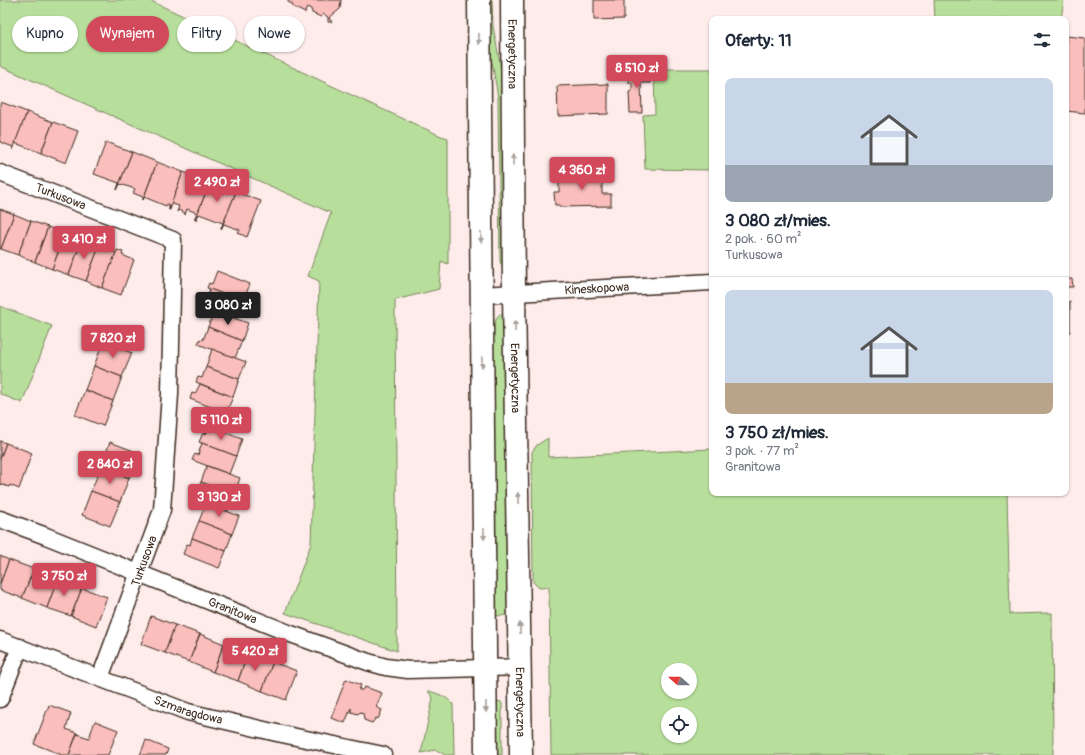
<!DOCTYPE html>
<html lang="pl">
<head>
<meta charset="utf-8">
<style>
  :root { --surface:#fff; --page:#f6f6f7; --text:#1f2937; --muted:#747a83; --line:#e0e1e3; --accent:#d1495b }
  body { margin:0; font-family:Pangolin,sans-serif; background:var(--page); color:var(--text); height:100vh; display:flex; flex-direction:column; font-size:15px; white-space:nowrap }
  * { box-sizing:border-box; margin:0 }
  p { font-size:13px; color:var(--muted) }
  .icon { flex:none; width:22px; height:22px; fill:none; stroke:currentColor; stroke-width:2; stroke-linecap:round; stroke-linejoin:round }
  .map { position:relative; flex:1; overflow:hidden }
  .panel { position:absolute; left:709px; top:16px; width:360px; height:480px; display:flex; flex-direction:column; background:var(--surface); border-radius:8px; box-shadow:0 1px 3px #0004 }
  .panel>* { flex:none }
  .guide { position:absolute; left:12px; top:16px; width:380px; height:36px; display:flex; gap:8px }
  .needle { width:26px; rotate:291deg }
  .buttons { position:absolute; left:661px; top:663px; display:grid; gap:8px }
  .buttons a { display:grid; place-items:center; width:36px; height:36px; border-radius:50%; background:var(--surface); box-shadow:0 1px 3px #0004; font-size:20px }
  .price { position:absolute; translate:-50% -34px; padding:0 9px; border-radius:4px; background:var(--accent); color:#fff; font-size:13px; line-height:26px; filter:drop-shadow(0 1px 2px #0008) }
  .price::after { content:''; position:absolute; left:50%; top:24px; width:12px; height:9px; margin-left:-6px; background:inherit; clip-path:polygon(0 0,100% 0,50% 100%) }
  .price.selected { background:#222; color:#fff }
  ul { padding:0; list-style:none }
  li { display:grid; align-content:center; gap:8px; height:212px; padding:0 16px }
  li+li { border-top:1px solid var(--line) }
  li span { display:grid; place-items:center; height:124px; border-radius:8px; color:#555 }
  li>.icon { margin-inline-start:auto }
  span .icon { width:72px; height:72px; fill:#fffc; stroke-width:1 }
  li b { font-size:17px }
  h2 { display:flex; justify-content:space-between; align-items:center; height:48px; padding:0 16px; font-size:17px }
  .chip { padding:0 14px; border-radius:18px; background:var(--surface); box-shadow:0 1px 3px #0004; font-size:14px; line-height:36px }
  .chip.selected { background:var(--accent); color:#fff }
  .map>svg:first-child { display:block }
</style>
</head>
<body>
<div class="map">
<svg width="1085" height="755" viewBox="0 0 1085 755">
  <rect width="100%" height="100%" fill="#feeceb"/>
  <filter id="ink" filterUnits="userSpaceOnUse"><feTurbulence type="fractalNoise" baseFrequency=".025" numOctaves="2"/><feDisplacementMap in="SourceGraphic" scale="8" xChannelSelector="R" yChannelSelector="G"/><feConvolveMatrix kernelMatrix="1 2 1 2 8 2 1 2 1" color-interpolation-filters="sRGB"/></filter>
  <g filter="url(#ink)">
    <!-- green -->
    <g fill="#b7df9b" stroke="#79845c" fill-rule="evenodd">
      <polygon points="0,0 149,0 360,99 441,136 448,138 448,264 441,261 439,289 395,300 397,651 285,613 311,544 319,281 308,276 331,213 0,66"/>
      <polygon points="487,0 492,0 493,26 500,63 502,84 503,264 501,264 500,262 498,99 496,85 490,51"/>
      <polygon points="934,0 1064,0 1061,19 935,19"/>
      <polygon points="654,69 712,69 712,170 645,169 643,115 655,114"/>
      <polygon points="0,306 52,326 22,403 0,394"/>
      <polygon points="500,314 504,314 509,615 496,616 493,326 498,316"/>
      <path d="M548,438V457L712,449V493H1007L1010,614L1052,613L1053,755H551L549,587L539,588L533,582L532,452L537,445ZM668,670H690V692H668ZM668,714H690V736H668Z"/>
      <path d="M428,691C437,693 446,696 453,704L454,755H445L440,752L435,750L421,753L433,698Z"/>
      <polygon points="499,701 501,702 502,704 502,755 497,755 497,703"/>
    </g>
    <!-- building -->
    <g fill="#fabebc" stroke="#3b2a1e">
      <polygon points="288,0 341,0 340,9 329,18 332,22 328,22 328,17 323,14 321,17 312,13 311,9 307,7 305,13 293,7 292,4 288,2"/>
      <polygon points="594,0 624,0 624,19 594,20"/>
      <polygon points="1066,36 1085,38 1085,113 1066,111"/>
      <polygon points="650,70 650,83 641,83 642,113 630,113 629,92 632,91 632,83 629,83 629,71"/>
      <polygon points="608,84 608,114 558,116 557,86"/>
      <polygon points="1,102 27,112 13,150 13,147 0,142 0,105"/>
      <polygon points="27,112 53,122 41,153 15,143"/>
      <polygon points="53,122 78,131 66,163 41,153"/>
      <polygon points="106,142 132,152 117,190 119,183 94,174"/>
      <polygon points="132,152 157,162 143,200 143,197 133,193 135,189 120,184 117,190"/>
      <polygon points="157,162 183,172 169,210 169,205 167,204 166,206 144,197 143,200"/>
      <polygon points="183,172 210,182 195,220 194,219 197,213 187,209 185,215 185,213 178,210 177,212 179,206 172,204 170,210 169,210"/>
      <polygon points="602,173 602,194 611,194 611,206 560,207 560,205 555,205 554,192 559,192 559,175"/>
      <polygon points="210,182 236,192 221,229 223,223 199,214 196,220 195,220"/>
      <polygon points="236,192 261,201 247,237 238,233 240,230 224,224 221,229"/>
      <polygon points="0,209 14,214 1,249 0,249"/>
      <polygon points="14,214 31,221 18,255 1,249"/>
      <polygon points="31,221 48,227 35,262 18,255"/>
      <polygon points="48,227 65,234 52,269 35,262"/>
      <polygon points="65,234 82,240 69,275 52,269"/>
      <polygon points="83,237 88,239 87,242 99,247 86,281 69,275"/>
      <polygon points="100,244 105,246 104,248 116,253 102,288 86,281"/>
      <polygon points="117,250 123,252 122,255 134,260 121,295 102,288"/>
      <polygon points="217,271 250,284 243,302 207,288 209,283 212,284"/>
      <polygon points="1066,279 1072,279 1073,287 1066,287"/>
      <polygon points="210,289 243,302 236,319 203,307"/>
      <rect x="1066" y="302" width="4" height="30"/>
      <polygon points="214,311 248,323 242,341 208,327"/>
      <polygon points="208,327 242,341 235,358 198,344 200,339 203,340"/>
      <polygon points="103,342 132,353 122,377 94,366"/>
      <polygon points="212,349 246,362 239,379 206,367"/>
      <polygon points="94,366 122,377 113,401 85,390"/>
      <polygon points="206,367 239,379 233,397 196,382 198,377 202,378"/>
      <polygon points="200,384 233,397 226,413 190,399 192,393 195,394"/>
      <polygon points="85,390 113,401 103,426 75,415"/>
      <polygon points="209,426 242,439 236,456 199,442 203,433 206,434"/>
      <polygon points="0,441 6,443 0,459"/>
      <polygon points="110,442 139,453 129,478 101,467"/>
      <polygon points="6,443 32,453 19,489 10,485 9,487 0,484 0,459"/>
      <polygon points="202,443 236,456 229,474 192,460 195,454 198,455"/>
      <polygon points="207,466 240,478 234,495 201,482"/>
      <polygon points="101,467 129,478 120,502 91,491"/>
      <polygon points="201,482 234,495 227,512 194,499"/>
      <polygon points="91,491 120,502 110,526 82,515"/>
      <polygon points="206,503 239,516 232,534 199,521"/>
      <polygon points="199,521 232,534 226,551 192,538"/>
      <polygon points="192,538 226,551 219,568 183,554 187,544 190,545"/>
      <polygon points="0,556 9,560 0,584"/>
      <polygon points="9,560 34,569 22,598 0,590 0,584"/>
      <polygon points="34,569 58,578 47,608 22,598"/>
      <polygon points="58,578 82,588 71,616 47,608"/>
      <polygon points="82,588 107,597 96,626 71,616"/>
      <polygon points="151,616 175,625 165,653 141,644"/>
      <polygon points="175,625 200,634 189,662 165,653"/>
      <polygon points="200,634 224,644 213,672 189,662"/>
      <polygon points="224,644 248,653 238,681 213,672"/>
      <polygon points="248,653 273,662 262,691 238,681"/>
      <polygon points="273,662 297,671 286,700 262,691"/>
      <polygon points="346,679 361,685 359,690 362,690 365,687 382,693 376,707 382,710 378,719 376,718 372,723 364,720 363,713 360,712 358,714 351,712 351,708 345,723 331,718"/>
      <polygon points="49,705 71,713 66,729 77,733 69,755 60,755 60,754 34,744"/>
      <polygon points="95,721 118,730 108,755 69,755 77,734 89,738"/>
      <polygon points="146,740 168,749 166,755 140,755"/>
    </g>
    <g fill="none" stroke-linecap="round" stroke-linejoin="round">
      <!-- street casing -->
      <g stroke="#3b2a1e" stroke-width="19">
        <g id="street">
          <path id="s1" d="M0,173L173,240L170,394L162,510L100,678"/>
          <path id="s2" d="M482,295L712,282"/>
          <path id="s3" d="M0,519L46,536L291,634L368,662L386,667L408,670L520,667"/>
          <path id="s4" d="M0,640L188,712L277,733L383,755"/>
          <polyline points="0,699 20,647"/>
        </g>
      </g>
      <!-- secondary casing -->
      <g stroke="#3b2a1e" stroke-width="25">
        <g id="secondary">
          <polyline points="479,0 486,755"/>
          <path id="s5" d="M512,0L514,294L521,755"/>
        </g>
      </g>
      <!-- street -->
      <use href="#street" stroke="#fff" stroke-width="16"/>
      <!-- secondary -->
      <use href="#secondary" stroke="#fff" stroke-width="22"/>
    </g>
    <!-- one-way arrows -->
    <defs><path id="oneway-solid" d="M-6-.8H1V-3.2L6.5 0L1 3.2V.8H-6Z"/></defs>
    <g fill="#a79f9a">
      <use href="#oneway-solid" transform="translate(479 39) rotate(90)"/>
      <use href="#oneway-solid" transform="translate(513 160) rotate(-90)"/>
      <use href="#oneway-solid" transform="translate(481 237) rotate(89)"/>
      <use href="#oneway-solid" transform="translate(515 326) rotate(-91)"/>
      <use href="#oneway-solid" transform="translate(482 362) rotate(89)"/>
      <use href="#oneway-solid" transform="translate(518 498) rotate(-91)"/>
      <use href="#oneway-solid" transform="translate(484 534) rotate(89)"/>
      <use href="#oneway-solid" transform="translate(520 628) rotate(-91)"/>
      <use href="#oneway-solid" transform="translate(486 707) rotate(90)"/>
    </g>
  </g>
  <g text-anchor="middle" stroke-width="3" stroke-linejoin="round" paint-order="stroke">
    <!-- street labels -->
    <g font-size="12" fill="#3b2a1e" stroke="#fff">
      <text dy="4" stroke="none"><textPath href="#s5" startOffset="54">Energetyczna</textPath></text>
      <text dy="4" stroke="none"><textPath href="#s1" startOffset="65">Turkusowa</textPath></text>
      <text dy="4" stroke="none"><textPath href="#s2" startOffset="115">Kineskopowa</textPath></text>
      <text dy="4" stroke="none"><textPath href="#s5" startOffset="378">Energetyczna</textPath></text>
      <text transform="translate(144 561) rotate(-70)" y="4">Turkusowa</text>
      <text dy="4" stroke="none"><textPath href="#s3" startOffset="250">Granitowa</textPath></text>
      <text dy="4" stroke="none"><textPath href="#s5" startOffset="702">Energetyczna</textPath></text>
      <text dy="4" stroke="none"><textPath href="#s4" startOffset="201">Szmaragdowa</textPath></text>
    </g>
  </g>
</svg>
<div class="buttons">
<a><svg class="needle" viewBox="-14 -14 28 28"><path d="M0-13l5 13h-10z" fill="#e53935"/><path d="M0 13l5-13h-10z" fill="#747a83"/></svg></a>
<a><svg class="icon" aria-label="locate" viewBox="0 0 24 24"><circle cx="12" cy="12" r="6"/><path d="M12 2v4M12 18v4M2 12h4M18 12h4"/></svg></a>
</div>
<b class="price" style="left:637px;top:89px">8 510 zł</b>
<b class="price" style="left:582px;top:191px">4 360 zł</b>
<b class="price" style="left:217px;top:203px">2 490 zł</b>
<b class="price" style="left:84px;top:260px">3 410 zł</b>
<b class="price selected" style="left:228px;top:326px">3 080 zł</b>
<b class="price" style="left:113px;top:359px">7 820 zł</b>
<b class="price" style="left:221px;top:441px">5 110 zł</b>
<b class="price" style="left:110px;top:485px">2 840 zł</b>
<b class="price" style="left:219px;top:518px">3 130 zł</b>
<b class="price" style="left:64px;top:597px">3 750 zł</b>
<b class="price" style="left:255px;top:672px">5 420 zł</b>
<div class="guide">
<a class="chip">Kupno</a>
<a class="chip selected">Wynajem</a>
<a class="chip">Filtry</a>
<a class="chip">Nowe</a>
</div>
<section class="panel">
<h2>Oferty: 11<svg class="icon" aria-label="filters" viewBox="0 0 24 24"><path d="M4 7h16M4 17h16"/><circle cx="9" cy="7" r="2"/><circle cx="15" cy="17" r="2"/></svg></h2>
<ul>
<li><span style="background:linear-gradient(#c9d6e8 70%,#9aa5b1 0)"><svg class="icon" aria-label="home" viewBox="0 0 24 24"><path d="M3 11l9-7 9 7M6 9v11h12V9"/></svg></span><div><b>3 080 zł/mies.</b><p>2 pok. · 60 m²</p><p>Turkusowa</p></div></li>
<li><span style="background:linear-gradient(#c9d6e8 75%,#b9a48a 0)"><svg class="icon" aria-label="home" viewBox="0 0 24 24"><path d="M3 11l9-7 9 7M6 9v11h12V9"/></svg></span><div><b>3 750 zł/mies.</b><p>3 pok. · 77 m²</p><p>Granitowa</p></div></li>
</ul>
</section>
</div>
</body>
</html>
